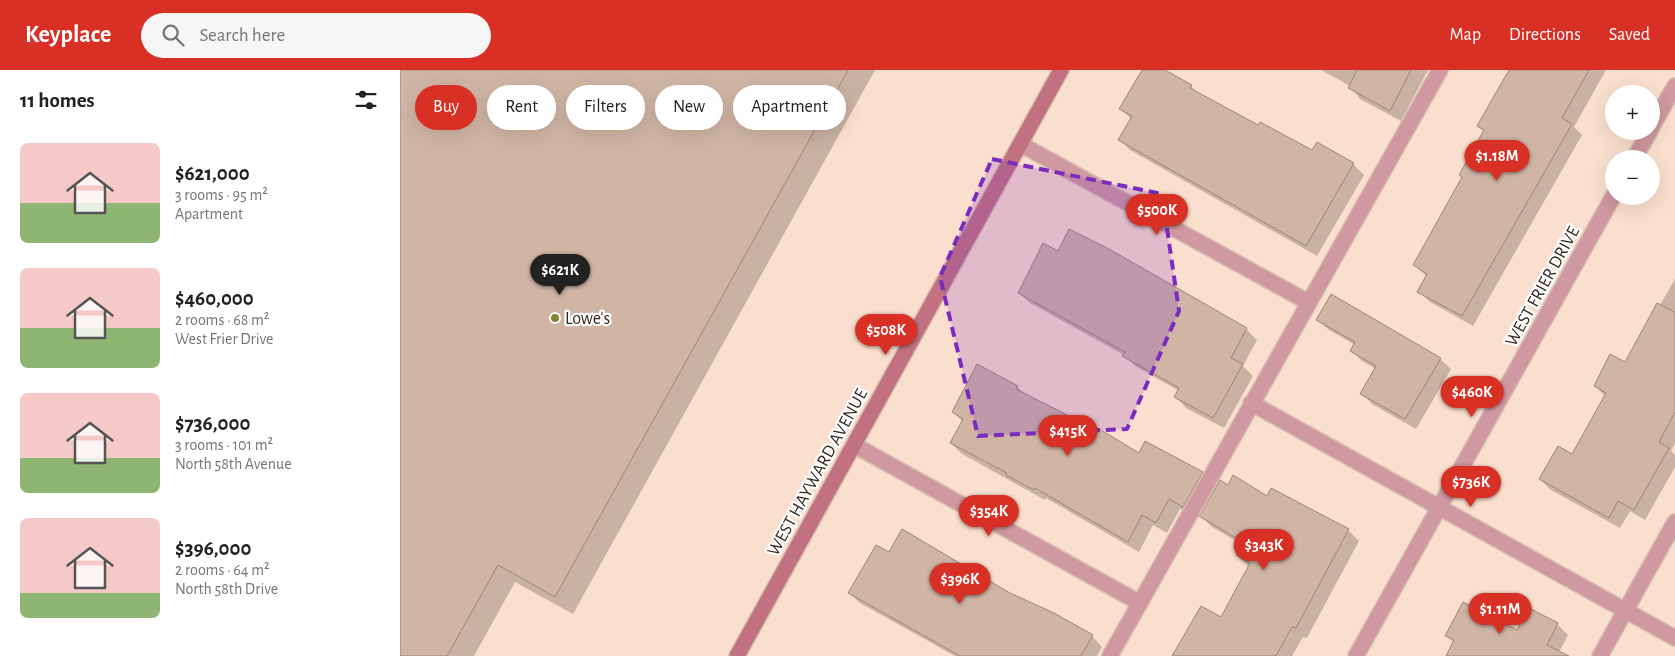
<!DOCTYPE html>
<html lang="en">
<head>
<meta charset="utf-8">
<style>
  :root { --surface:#fff; --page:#f6f6f6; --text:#202124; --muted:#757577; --accent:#d93025 }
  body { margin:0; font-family:"Alegreya Sans",sans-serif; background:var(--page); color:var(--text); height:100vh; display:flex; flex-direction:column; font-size:19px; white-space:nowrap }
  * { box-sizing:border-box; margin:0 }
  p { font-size:16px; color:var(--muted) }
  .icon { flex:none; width:28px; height:28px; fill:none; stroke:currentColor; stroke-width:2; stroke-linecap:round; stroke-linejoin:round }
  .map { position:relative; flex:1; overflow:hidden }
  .drawer { display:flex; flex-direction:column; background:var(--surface); width:400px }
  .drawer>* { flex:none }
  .hud { position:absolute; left:15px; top:15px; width:475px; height:45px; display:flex; gap:10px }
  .buttons { position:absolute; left:1205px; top:15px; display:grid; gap:10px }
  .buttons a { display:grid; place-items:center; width:55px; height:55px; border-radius:50%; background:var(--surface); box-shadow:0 5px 20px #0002; font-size:25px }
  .price { position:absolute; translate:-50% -42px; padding:0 11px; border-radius:18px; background:var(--accent); color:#fff; font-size:16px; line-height:32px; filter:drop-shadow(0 1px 2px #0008) }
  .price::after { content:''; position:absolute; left:50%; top:30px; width:15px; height:11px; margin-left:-8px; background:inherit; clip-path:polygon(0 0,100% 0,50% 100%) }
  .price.on { background:#222; color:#fff }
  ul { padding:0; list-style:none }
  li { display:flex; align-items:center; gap:15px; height:125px; padding:0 20px }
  li span { display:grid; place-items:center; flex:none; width:140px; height:100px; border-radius:8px; color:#555 }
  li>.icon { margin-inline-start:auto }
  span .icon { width:60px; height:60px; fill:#fffc; stroke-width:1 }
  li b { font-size:21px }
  h2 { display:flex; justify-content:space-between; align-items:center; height:60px; padding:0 20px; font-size:21px }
  .tag { padding:0 18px; border-radius:22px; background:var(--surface); box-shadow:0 5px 20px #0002; font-size:18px; line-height:45px }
  .tag.on { background:var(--accent); color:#fff }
  header { display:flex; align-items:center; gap:30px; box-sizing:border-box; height:70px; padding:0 25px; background:var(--accent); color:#fff }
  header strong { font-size:24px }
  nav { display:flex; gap:28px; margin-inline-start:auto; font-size:18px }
  .search { width:350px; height:45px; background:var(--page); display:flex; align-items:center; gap:12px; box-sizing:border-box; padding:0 18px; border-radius:28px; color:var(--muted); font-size:19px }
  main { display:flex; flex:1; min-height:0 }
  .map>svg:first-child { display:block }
</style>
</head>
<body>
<header>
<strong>Keyplace</strong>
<div class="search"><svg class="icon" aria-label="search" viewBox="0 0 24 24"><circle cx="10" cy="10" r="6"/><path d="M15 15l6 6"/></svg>Search here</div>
<nav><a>Map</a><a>Directions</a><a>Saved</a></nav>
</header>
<main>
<section class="drawer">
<h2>11 homes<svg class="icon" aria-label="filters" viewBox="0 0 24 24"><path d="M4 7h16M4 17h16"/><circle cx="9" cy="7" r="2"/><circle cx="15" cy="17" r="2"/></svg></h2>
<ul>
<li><span style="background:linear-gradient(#f6c9c9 60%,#8fb573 0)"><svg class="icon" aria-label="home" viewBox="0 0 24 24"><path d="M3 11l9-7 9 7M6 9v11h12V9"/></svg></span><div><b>$621,000</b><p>3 rooms · 95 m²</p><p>Apartment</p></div></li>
<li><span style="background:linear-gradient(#f6c9c9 60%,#8fb573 0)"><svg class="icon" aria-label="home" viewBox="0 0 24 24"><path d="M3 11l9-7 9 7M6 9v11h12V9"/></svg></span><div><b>$460,000</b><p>2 rooms · 68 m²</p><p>West Frier Drive</p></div></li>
<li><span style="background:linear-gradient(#f6c9c9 65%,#8fb573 0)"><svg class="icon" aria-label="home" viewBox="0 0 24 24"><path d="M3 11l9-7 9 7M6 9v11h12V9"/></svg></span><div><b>$736,000</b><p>3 rooms · 101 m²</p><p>North 58th Avenue</p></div></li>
<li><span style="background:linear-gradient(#f6c9c9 75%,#8fb573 0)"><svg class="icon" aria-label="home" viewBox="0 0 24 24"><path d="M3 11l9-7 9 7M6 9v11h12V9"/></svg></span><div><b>$396,000</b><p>2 rooms · 64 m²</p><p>North 58th Drive</p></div></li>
</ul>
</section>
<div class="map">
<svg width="1275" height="586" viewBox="0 0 1275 586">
  <rect width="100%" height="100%" fill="#fbdfce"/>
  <!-- shadow -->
  <g fill="#0003">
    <polygon points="0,0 475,0 173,544 115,512 74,586 0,586"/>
    <polygon points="744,0 763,0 791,16 798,24 859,57 913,81 917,73 953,94 964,105 917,186 730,80 720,70 731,49 721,39"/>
    <polygon points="921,0 1028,0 1001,51 960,29 950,16"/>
    <polygon points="1117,0 1206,0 1174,57 1182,65 1073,256 1030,232 1019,221 1027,207 1015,195 1063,108 1085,62 1078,56"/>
    <polygon points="659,183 846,259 857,270 843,296 853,306 824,358 786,338 776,327 779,321 735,296 724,285 630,233 619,223"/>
    <polygon points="1275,209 1275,373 1271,381 1275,385 1275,397 1245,450 1230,441 1220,458 1151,420 1140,409 1173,385 1205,326 1195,316 1226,294"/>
    <polygon points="918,250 1040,289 1051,299 1016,359 972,334 962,323 976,299 962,291 952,281 955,275 929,260"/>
    <polygon points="617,317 627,326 739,384 802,403 813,413 794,447 780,439 767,463 753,455 739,482 646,428 645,430 562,384 551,373 563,352 553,342"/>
    <polygon points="828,416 868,427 948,460 959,471 907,568 903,567 892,586 773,586 821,549 849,497 837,485 843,475 812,457 801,446"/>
    <polygon points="449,523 609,524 692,566 702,577 697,586 555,586 460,533"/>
    <polygon points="1157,554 1168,565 1157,586 1054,573 1047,566 1118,562"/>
  </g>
  <!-- building -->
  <g fill="#d0b5a5" stroke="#9e8474">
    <polygon points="0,0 448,0 155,527 98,495 47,586 0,586"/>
    <polygon points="742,0 765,0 792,15 790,18 858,55 860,52 912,80 917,72 954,93 906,176 718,70 732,46 719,39"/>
    <polygon points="957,0 1011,0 990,41 948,18"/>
    <polygon points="1109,0 1189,0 1162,48 1172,54 1062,246 1017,222 1027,204 1013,195 1062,107 1059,105 1084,60 1077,56"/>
    <polygon points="669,159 709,179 847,258 831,288 843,294 813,348 774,327 779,318 722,286 725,282 618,223 643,173 658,181"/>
    <polygon points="931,224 1041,288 1005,349 960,324 976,296 950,281 955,272 916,250"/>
    <polygon points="1257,233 1275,242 1275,342 1259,372 1269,378 1234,440 1218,431 1209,448 1139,409 1158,376 1172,384 1206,323 1194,316 1210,284 1225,292"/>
    <polygon points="577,294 618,316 616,319 689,356 691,354 739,383 745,371 803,402 783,437 769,429 756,453 742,445 728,472 635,418 634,420 606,405 607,403 550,373 563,349 552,342"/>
    <polygon points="833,405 867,426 871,418 949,459 896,558 892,557 876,586 772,586 801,536 821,547 850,493 836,485 843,472 799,446 820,410 828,415"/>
    <polygon points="502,459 610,523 654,543 693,565 681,586 560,586 448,523 476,475 489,482"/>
    <polygon points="1063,532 1117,560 1129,538 1158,553 1147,575 1169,586 1046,586 1054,570 1045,566"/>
  </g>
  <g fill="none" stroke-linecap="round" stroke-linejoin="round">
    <!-- lane casing -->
    <g stroke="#d7beaf" stroke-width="18">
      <g id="lane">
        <polyline points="710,586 1040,0"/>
        <polyline points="1200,586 1275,452"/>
      </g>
    </g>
    <!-- street casing -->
    <g stroke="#d7beaf" stroke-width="18">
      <g id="street">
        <polyline points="1251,58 1275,16"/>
        <polyline points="620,74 908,232"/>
        <polyline points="1234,89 1250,61"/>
        <polyline points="851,333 1275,568"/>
        <polyline points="454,375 740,533"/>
        <polyline points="956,586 1214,125"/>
      </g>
    </g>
    <!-- secondary casing -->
    <g stroke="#d7beaf" stroke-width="18">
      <polyline id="secondary" points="337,586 661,0"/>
    </g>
    <!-- lane -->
    <use href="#lane" stroke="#d098a1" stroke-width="15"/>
    <!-- street -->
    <use href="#street" stroke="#d098a1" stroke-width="15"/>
    <!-- secondary -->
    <use href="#secondary" stroke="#c17180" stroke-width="15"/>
  </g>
  <!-- marked area -->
  <path fill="#7b2cbf" fill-opacity="0.2" stroke="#7b2cbf" stroke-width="4" stroke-dasharray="10 6" stroke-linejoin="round" d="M592,89L762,124L779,241L727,359L578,366L540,207Z"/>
  <!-- markers -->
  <circle fill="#81842e" stroke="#fff" stroke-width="2" cx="155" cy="248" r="5"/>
  <g text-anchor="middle" stroke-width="4.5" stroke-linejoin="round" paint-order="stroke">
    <!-- street labels -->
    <g font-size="18" fill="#322821" stroke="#fff">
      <text transform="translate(1142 216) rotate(-61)" y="6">WEST FRIER DRIVE</text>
      <text transform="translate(417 402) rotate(-61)" y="6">WEST HAYWARD AVENUE</text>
    </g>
    <!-- poi labels -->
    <g font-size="18" fill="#322821" stroke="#fff" text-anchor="start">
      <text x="165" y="254">Lowe's</text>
    </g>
  </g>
</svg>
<div class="buttons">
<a>+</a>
<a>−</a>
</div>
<b class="price" style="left:1097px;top:112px">$1.18M</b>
<b class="price" style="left:757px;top:166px">$500K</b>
<b class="price on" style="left:160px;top:226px">$621K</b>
<b class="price" style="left:486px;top:286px">$508K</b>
<b class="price" style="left:1072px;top:348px">$460K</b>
<b class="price" style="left:668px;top:387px">$415K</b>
<b class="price" style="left:1071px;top:438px">$736K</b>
<b class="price" style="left:589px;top:467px">$354K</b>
<b class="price" style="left:864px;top:501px">$343K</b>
<b class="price" style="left:560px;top:535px">$396K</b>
<b class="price" style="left:1100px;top:565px">$1.11M</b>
<div class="hud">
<a class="tag on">Buy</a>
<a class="tag">Rent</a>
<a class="tag">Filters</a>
<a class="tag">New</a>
<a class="tag">Apartment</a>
</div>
</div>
</main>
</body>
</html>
